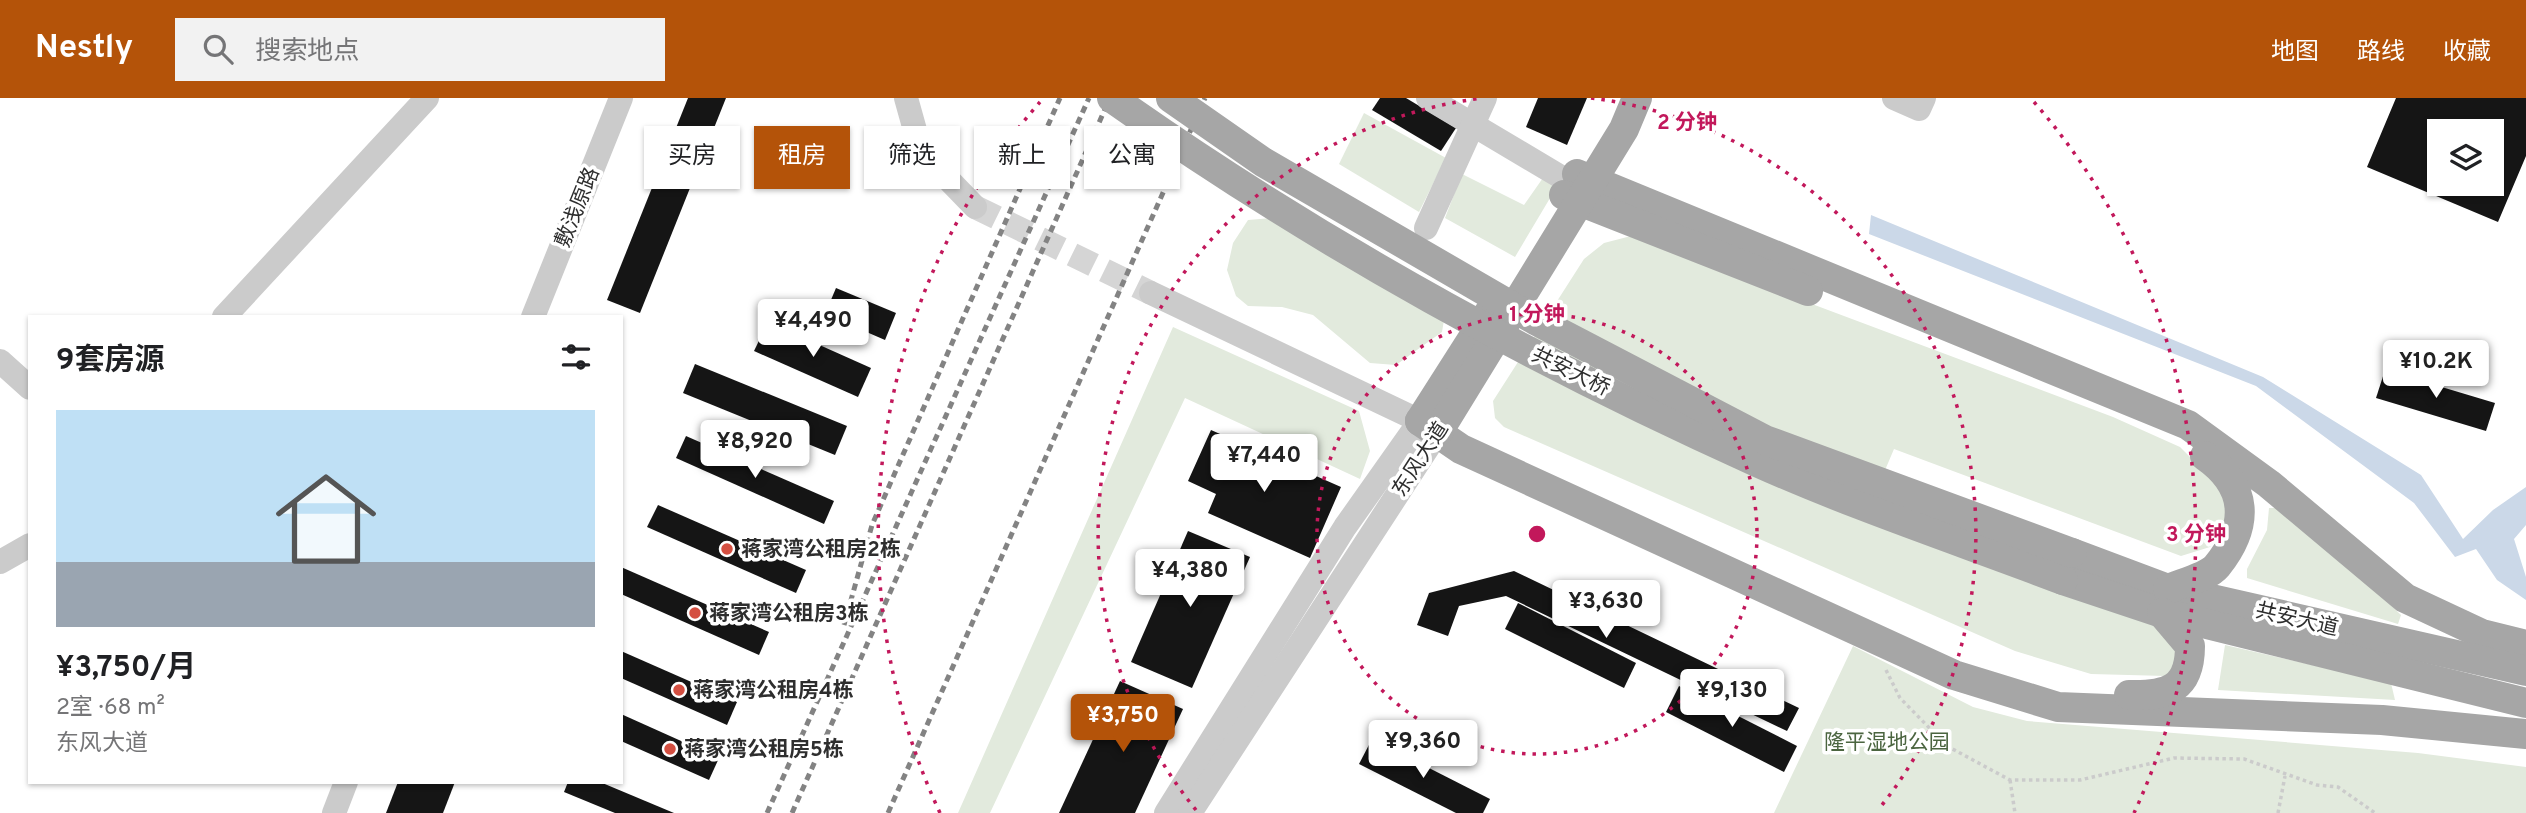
<!DOCTYPE html>
<html lang="zh">
<head>
<meta charset="utf-8">
<style>
  :root { --surface:#fff; --page:#f2f2f2; --text:#202124; --muted:#757577; --accent:#b45309 }
  body { margin:0; font-family:Overpass,"Noto Sans SC",sans-serif; background:var(--page); color:var(--text); height:100vh; display:flex; flex-direction:column; font-size:26px; white-space:nowrap }
  * { box-sizing:border-box; margin:0 }
  p { font-size:23px; color:var(--muted) }
  .icon { flex:none; width:38px; height:38px; fill:none; stroke:currentColor; stroke-width:2; stroke-linecap:round; stroke-linejoin:round }
  .map { position:relative; flex:1; overflow:hidden }
  .drawer { position:absolute; left:28px; top:217px; width:595px; height:469px; display:flex; flex-direction:column; background:var(--surface); border-radius:0px; box-shadow:0 2px 5px #0004 }
  .drawer>* { flex:none }
  .guide { position:absolute; left:644px; top:28px; width:665px; height:63px; display:flex; gap:14px }
  .buttons { position:absolute; left:2427px; top:21px; display:grid; gap:14px }
  .buttons a { display:grid; place-items:center; width:77px; height:77px; border-radius:0px; background:var(--surface); box-shadow:0 2px 5px #0004; font-size:35px }
  .price { position:absolute; translate:-50% -60px; padding:0 16px; border-radius:7px; background:#fff; color:#222; font-size:23px; line-height:46px; filter:drop-shadow(0 2px 4px #0008) }
  .price::after { content:''; position:absolute; left:50%; top:42px; width:21px; height:16px; margin-left:-10px; background:inherit; clip-path:polygon(0 0,100% 0,50% 100%) }
  .price.active { background:var(--accent); color:#fff }
  ul { padding:0; list-style:none }
  li { display:grid; align-content:center; gap:14px; height:371px; padding:0 28px }
  li span { display:grid; place-items:center; height:217px; border-radius:0px; color:#555 }
  li>.icon { margin-inline-start:auto }
  span .icon { width:126px; height:126px; fill:#fffc; stroke-width:1 }
  li b { font-size:30px }
  h2 { display:flex; justify-content:space-between; align-items:center; height:84px; padding:0 28px; font-size:30px }
  .tag { padding:0 24px; border-radius:0px; background:var(--surface); box-shadow:0 2px 5px #0004; font-size:24px; line-height:63px }
  .tag.active { background:var(--accent); color:#fff }
  header { display:flex; align-items:center; gap:42px; box-sizing:border-box; height:98px; padding:0 35px; background:var(--accent); color:#fff }
  header strong { font-size:33px }
  nav { display:flex; gap:38px; margin-inline-start:auto; font-size:24px }
  .search { width:490px; height:63px; background:var(--page); display:flex; align-items:center; gap:18px; box-sizing:border-box; padding:0 24px; border-radius:0px; color:var(--muted); font-size:26px }
  .map>svg:first-child { display:block }
</style>
</head>
<body>
<header>
<strong>Nestly</strong>
<div class="search"><svg class="icon" aria-label="search" viewBox="0 0 24 24"><circle cx="10" cy="10" r="6"/><path d="M15 15l6 6"/></svg>搜索地点</div>
<nav><a>地图</a><a>路线</a><a>收藏</a></nav>
</header>
<div class="map">
<svg width="2526" height="715" viewBox="0 0 2526 715">
  <rect width="100%" height="100%" fill="#fff"/>
  <!-- green -->
  <g fill="#e2eadd">
    <polygon points="1364,15 1446,60 1419,114 1339,66"/>
    <polygon points="1462,76 1524,107 1545,77 1559,85 1515,159 1445,120"/>
    <polygon points="1273,120 1444,222 1442,234 1396,267 1370,265 1313,217 1282,209 1248,208 1236,198 1227,172 1233,145 1248,122"/>
    <polygon points="1631,138 2113,319 2180,349 2220,389 2227,408 2224,427 2210,449 2181,458 1894,351 1866,417 2148,518 2172,536 2177,566 2166,578 2091,576 2015,553 1504,329 1495,320 1493,303 1584,161 1604,145"/>
    <polygon points="1173,229 1359,313 1370,353 1360,381 1185,300 990,715 958,715"/>
    <polygon points="2269,410 2279,410 2347,465 2401,517 2398,526 2247,480 2247,471 2267,432"/>
    <polygon points="2225,547 2391,585 2395,602 2218,592"/>
    <polygon points="1853,548 1973,609 2027,623 2418,655 2526,669 2526,715 1774,715"/>
  </g>
  <!-- water -->
  <polygon fill="#cbd8e8" points="1871,117 2263,279 2421,377 2463,441 2493,412 2526,389 2526,427 2514,441 2526,479 2526,502 2497,482 2476,451 2455,459 2414,405 2256,288 1869,136"/>
  <!-- building -->
  <g fill="#151515" fill-rule="evenodd">
    <polygon points="688,0 726,0 640,215 607,202"/>
    <polygon points="1380,0 1406,0 1456,30 1441,53 1372,12"/>
    <polygon points="1538,0 1587,0 1567,47 1526,29"/>
    <path d="M2396,0H2526V58L2498,124L2367,69ZM2440,33H2492V86H2440Z"/>
    <polygon points="836,190 896,215 885,242 825,216"/>
    <polygon points="768,224 871,270 858,299 754,253"/>
    <polygon points="695,266 847,328 835,357 683,295"/>
    <polygon points="2385,272 2495,305 2486,333 2376,300"/>
    <polygon points="1211,332 1341,389 1310,460 1208,415 1216,396 1188,383"/>
    <polygon points="686,338 834,403 824,426 676,360"/>
    <polygon points="658,407 806,472 796,495 647,429"/>
    <polygon points="1188,433 1250,459 1192,590 1131,564"/>
    <polygon points="621,469 769,534 759,557 621,496"/>
    <polygon points="1514,473 1799,610 1787,633 1506,498 1459,508 1448,538 1417,527 1429,495"/>
    <polygon points="1518,505 1636,565 1624,590 1505,531"/>
    <polygon points="621,553 737,604 727,627 621,580"/>
    <polygon points="1120,583 1183,611 1135,715 1059,715"/>
    <polygon points="1679,588 1797,648 1784,674 1666,614"/>
    <polygon points="621,616 719,660 709,682 621,643"/>
    <polygon points="1372,641 1490,701 1483,715 1456,715 1359,666"/>
    <polygon points="398,684 455,684 443,715 386,715"/>
    <polygon points="568,684 600,684 674,715 615,715 564,694"/>
  </g>
  <g fill="none" stroke-linecap="round" stroke-linejoin="round">
    <!-- minor-tunnel -->
    <polyline stroke="#d5d5d5" stroke-width="24" stroke-dasharray="24 12" stroke-linecap="butt" points="975,109 1151,195"/>
    <!-- path -->
    <g stroke="#cbcbcb" stroke-width="3.5" stroke-dasharray="3.5 3.5" stroke-linecap="butt">
      <polyline points="1886,572 1900,600 1947,648 2010,682 2080,682 2174,660 2244,661 2317,687 2338,689 2375,715"/>
      <polyline points="2010,682 2015,715"/>
      <polyline points="2278,715 2285,678"/>
    </g>
    <!-- minor -->
    <g stroke="#cbcbcb" stroke-width="24">
      <polyline points="906,0 918,43 945,78 975,109"/>
      <polyline points="1428,0 1571,85"/>
      <polyline points="1894,0 1919,11 1924,0"/>
      <polyline points="1426,130 1485,0"/>
      <polyline points="1151,195 1420,323 1345,429 1166,715"/>
      <polyline points="224,219 427,0"/>
      <polyline points="533,219 621,0"/>
      <polyline points="0,263 30,290"/>
      <polyline points="0,464 30,447"/>
      <polyline points="334,715 346,684"/>
      <polyline points="1190,715 1438,334"/>
    </g>
    <!-- major -->
    <g stroke="#a6a6a6" stroke-width="30">
      <polyline points="1577,76 2188,327 2269,386 2405,500 2482,536 2526,547"/>
      <polyline points="1564,97 1808,193"/>
      <polyline points="1420,323 1461,351 1954,577 2058,609 2382,622 2526,636"/>
      <polyline points="1420,323 1494,207"/>
      <polyline points="1438,334 1624,31 1637,0"/>
      <polyline points="2072,455 2168,491 2526,573"/>
      <polyline points="2063,482 2162,515 2526,605"/>
      <path d="M2168,491C2182,485 2208,479 2217,468C2250,427 2248,388 2205,358"/>
      <path d="M2129,597C2168,598 2190,591 2190,548L2162,515"/>
    </g>
    <!-- rail -->
    <g stroke="#838383" stroke-width="5" stroke-dasharray="7 5" stroke-linecap="butt">
      <polyline points="844,527 872,427 1060,0"/>
      <polyline points="767,715 1089,0"/>
      <polyline points="792,715 1110,0"/>
      <polyline points="888,715 1205,0"/>
    </g>
    <!-- major-bridge -->
    <g stroke="#a6a6a6" stroke-width="30">
      <path d="M1112,0C1313,142 1532,263 1757,364C1855,408 1963,444 2063,482"/>
      <polyline points="1171,0 1263,64 1537,223 1765,342 2072,455"/>
    </g>
  </g>
  <!-- distance rings -->
  <g fill="none" stroke="#c2185b" stroke-width="3.5" stroke-dasharray="3.5 7">
    <circle cx="1537" cy="436" r="220"/>
    <path d="M1196 712A439 439 0 0 1 1483 0M1591 0A439 439 0 0 1 1878 712"/>
    <path d="M940 715A659 659 0 0 1 1040 4M2034 4A659 659 0 0 1 2134 715"/>
  </g>
  <!-- markers -->
  <g fill="#d44f41" stroke="#fff" stroke-width="2.5">
    <circle cx="727" cy="451" r="7"/>
    <circle cx="695" cy="515" r="7"/>
    <circle cx="679" cy="592" r="7"/>
    <circle cx="670" cy="651" r="7"/>
  </g>
  <g text-anchor="middle" stroke-width="7" stroke-linejoin="round" paint-order="stroke">
    <!-- street labels -->
    <g font-size="21" fill="#2e2e2e" stroke="#fff">
      <text transform="translate(577 109) rotate(-68)" y="7">敷浅原路</text>
      <text transform="translate(1571 273) rotate(26)" y="7">共安大桥</text>
      <text transform="translate(1420 361) rotate(-57)" y="7">东风大道</text>
      <text transform="translate(2297 521) rotate(13)" y="7">共安大道</text>
    </g>
    <!-- poi labels -->
    <g font-size="21" font-weight="bold" fill="#2e2e2e" stroke="#fff" text-anchor="start">
      <text x="741" y="458">蒋家湾公租房2栋</text>
      <text x="709" y="522">蒋家湾公租房3栋</text>
      <text x="693" y="599">蒋家湾公租房4栋</text>
      <text x="684" y="658">蒋家湾公租房5栋</text>
    </g>
    <!-- park labels -->
    <g font-size="21" fill="#4b6540" stroke="#fff">
      <text x="1887" y="651">隆平湿地公园</text>
    </g>
  </g>
  <circle cx="1537" cy="436" r="10" fill="#c2185b" stroke="#fff" stroke-width="3.5"/>
  <g font-size="21" text-anchor="middle" font-weight="bold" fill="#c2185b" stroke="#fff" stroke-width="7" stroke-linejoin="round" paint-order="stroke">
    <text x="1687" y="31">2 分钟</text>
    <text x="1537" y="223">1 分钟</text>
    <text x="2196" y="443">3 分钟</text>
  </g>
</svg>
<div class="buttons">
<a><svg class="icon" aria-label="layers" viewBox="0 0 24 24"><path d="M12 4l9 5-9 5-9-5zM3 14l9 5 9-5"/></svg></a>
</div>
<b class="price" style="left:813px;top:261px">¥4,490</b>
<b class="price" style="left:2436px;top:302px">¥10.2K</b>
<b class="price" style="left:755px;top:382px">¥8,920</b>
<b class="price" style="left:1264px;top:396px">¥7,440</b>
<b class="price" style="left:1190px;top:511px">¥4,380</b>
<b class="price" style="left:1606px;top:542px">¥3,630</b>
<b class="price" style="left:1732px;top:631px">¥9,130</b>
<b class="price active" style="left:1123px;top:656px">¥3,750</b>
<b class="price" style="left:1423px;top:682px">¥9,360</b>
<div class="guide">
<a class="tag">买房</a>
<a class="tag active">租房</a>
<a class="tag">筛选</a>
<a class="tag">新上</a>
<a class="tag">公寓</a>
</div>
<section class="drawer">
<h2>9套房源<svg class="icon" aria-label="filters" viewBox="0 0 24 24"><path d="M4 7h16M4 17h16"/><circle cx="9" cy="7" r="2"/><circle cx="15" cy="17" r="2"/></svg></h2>
<ul>
<li><span style="background:linear-gradient(#bfe0f5 70%,#9aa5b1 0)"><svg class="icon" aria-label="home" viewBox="0 0 24 24"><path d="M3 11l9-7 9 7M6 9v11h12V9"/></svg></span><div><b>¥3,750/月</b><p>2室 · 68 m²</p><p>东风大道</p></div></li>
</ul>
</section>
</div>
</body>
</html>
